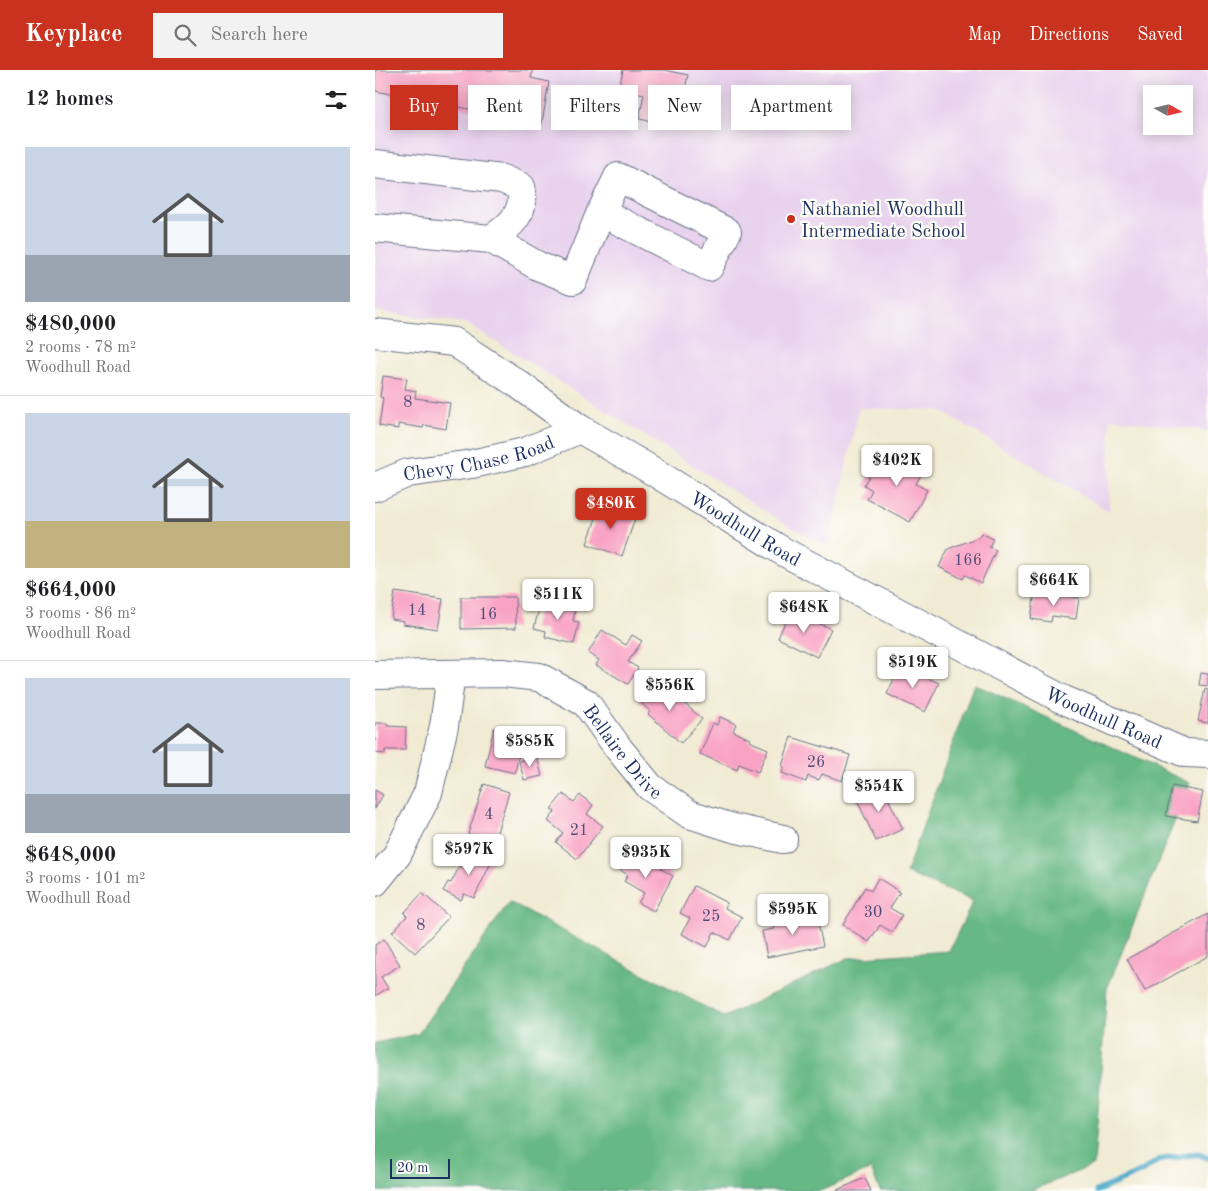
<!DOCTYPE html>
<html lang="en">
<head>
<meta charset="utf-8">
<style>
  :root { --surface:#fff; --page:#f2f2f2; --text:#202124; --muted:#757577; --line:#e0e0e0; --accent:#c8321e }
  body { margin:0; font-family:"Old Standard TT",serif; background:var(--page); color:var(--text); height:100vh; display:flex; flex-direction:column; font-size:19px; white-space:nowrap }
  * { box-sizing:border-box; margin:0 }
  p { font-size:16px; color:var(--muted) }
  .icon { flex:none; width:28px; height:28px; fill:none; stroke:currentColor; stroke-width:2; stroke-linecap:round; stroke-linejoin:round }
  .map { position:relative; flex:1; overflow:hidden }
  .sheet { display:flex; flex-direction:column; background:var(--surface); width:375px }
  .sheet>* { flex:none }
  .hud { position:absolute; left:15px; top:15px; width:475px; height:45px; display:flex; gap:10px }
  .needle { width:32px; rotate:98deg }
  .controls { position:absolute; left:768px; top:15px; display:grid; gap:10px }
  .controls a { display:grid; place-items:center; width:50px; height:50px; border-radius:0px; background:var(--surface); box-shadow:0 2px 12px #0003; font-size:25px }
  .scale { position:absolute; left:15px; bottom:12px; width:60px; box-sizing:border-box; padding-left:5px; border:2px solid #1b2f5e; border-top:0; font-size:14px; line-height:18px; white-space:nowrap; color:#1b2f5e; -webkit-text-stroke:4px #fdfcf7; paint-order:stroke }
  .price { position:absolute; translate:-50% -42px; padding:0 11px; border-radius:5px; background:#fff; color:#222; font-size:16px; line-height:32px; filter:drop-shadow(0 1px 2px #0008) }
  .price::after { content:''; position:absolute; left:50%; top:30px; width:15px; height:11px; margin-left:-8px; background:inherit; clip-path:polygon(0 0,100% 0,50% 100%) }
  .price.selected { background:var(--accent); color:#fff }
  ul { padding:0; list-style:none }
  li { display:grid; align-content:center; gap:10px; height:265px; padding:0 25px }
  li+li { border-top:1px solid var(--line) }
  li span { display:grid; place-items:center; height:155px; border-radius:0px; color:#555 }
  li>.icon { margin-inline-start:auto }
  span .icon { width:90px; height:90px; fill:#fffc; stroke-width:1 }
  li b { font-size:21px }
  h2 { display:flex; justify-content:space-between; align-items:center; height:60px; padding:0 25px; font-size:21px }
  .tag { padding:0 18px; border-radius:0px; background:var(--surface); box-shadow:0 2px 12px #0003; font-size:18px; line-height:45px }
  .tag.selected { background:var(--accent); color:#fff }
  header { display:flex; align-items:center; gap:30px; box-sizing:border-box; height:70px; padding:0 25px; background:var(--accent); color:#fff }
  header strong { font-size:24px }
  nav { display:flex; gap:28px; margin-inline-start:auto; font-size:18px }
  .search { width:350px; height:45px; background:var(--page); display:flex; align-items:center; gap:12px; box-sizing:border-box; padding:0 18px; border-radius:0px; color:var(--muted); font-size:19px }
  main { display:flex; flex:1; min-height:0 }
  .map>svg:first-child { display:block }
</style>
</head>
<body>
<header>
<strong>Keyplace</strong>
<div class="search"><svg class="icon" aria-label="search" viewBox="0 0 24 24"><circle cx="10" cy="10" r="6"/><path d="M15 15l6 6"/></svg>Search here</div>
<nav><a>Map</a><a>Directions</a><a>Saved</a></nav>
</header>
<main>
<section class="sheet">
<h2>12 homes<svg class="icon" aria-label="filters" viewBox="0 0 24 24"><path d="M4 7h16M4 17h16"/><circle cx="9" cy="7" r="2"/><circle cx="15" cy="17" r="2"/></svg></h2>
<ul>
<li><span style="background:linear-gradient(#c9d6e8 70%,#9aa5b1 0)"><svg class="icon" aria-label="home" viewBox="0 0 24 24"><path d="M3 11l9-7 9 7M6 9v11h12V9"/></svg></span><div><b>$480,000</b><p>2 rooms · 78 m²</p><p>Woodhull Road</p></div></li>
<li><span style="background:linear-gradient(#c9d6e8 70%,#c2b280 0)"><svg class="icon" aria-label="home" viewBox="0 0 24 24"><path d="M3 11l9-7 9 7M6 9v11h12V9"/></svg></span><div><b>$664,000</b><p>3 rooms · 86 m²</p><p>Woodhull Road</p></div></li>
<li><span style="background:linear-gradient(#c9d6e8 75%,#9aa5b1 0)"><svg class="icon" aria-label="home" viewBox="0 0 24 24"><path d="M3 11l9-7 9 7M6 9v11h12V9"/></svg></span><div><b>$648,000</b><p>3 rooms · 101 m²</p><p>Woodhull Road</p></div></li>
</ul>
</section>
<div class="map">
<svg width="833" height="1121" viewBox="0 0 833 1121">
  <rect width="100%" height="100%" fill="#fdfcf7"/>
  <filter id="ink" filterUnits="userSpaceOnUse"><feTurbulence type="fractalNoise" baseFrequency=".02" numOctaves="2"/><feDisplacementMap in="SourceGraphic" scale="10" xChannelSelector="R" yChannelSelector="G"/><feConvolveMatrix kernelMatrix="1 2 1 2 8 2 1 2 1" color-interpolation-filters="sRGB"/></filter>
  <filter id="wash" filterUnits="userSpaceOnUse"><feTurbulence type="fractalNoise" baseFrequency=".0096" numOctaves="4" result="noise"/><feDisplacementMap in="SourceGraphic" scale="20" xChannelSelector="R" yChannelSelector="G"/><feGaussianBlur stdDeviation="1.12" result="paint"/><feColorMatrix in="noise" values="0 0 0 0 0 0 0 0 0 0 0 0 0 0 0 0 0 1.4 0 .05"/><feComposite in="paint" operator="in"/></filter>
  <g filter="url(#wash)">
    <rect width="100%" height="100%" fill="#f1ebd3"/>
    <!-- built -->
    <path fill="#e8d2ee" fill-rule="evenodd" d="M0,0H833V361L735,348L734,441L564,340L484,338L454,477L412,455L91,253L0,241ZM776,24H809V56H776Z"/>
    <!-- forest -->
    <polygon fill="#66b884" stroke="#407471" points="599,614 815,713 732,919 719,1095 655,1121 505,1121 496,1099 445,1121 0,1121 0,973 43,964 134,832 349,947 473,888 574,881 598,831 531,803"/>
    <g fill="none" stroke-linecap="round" stroke-linejoin="round">
      <!-- stream -->
      <polyline stroke="#4ba8c9" stroke-width="6" points="722,1121 766,1102 784,1090 823,1084 833,1088"/>
    </g>
    <g id="blocks">
      <!-- building -->
      <g fill="#f9a3c4">
        <polygon points="0,0 158,0 156,8 174,12 167,53 0,21"/>
        <polygon points="248,0 289,0 313,5 302,56 264,49 269,24 244,19"/>
        <polygon points="8,306 32,309 30,319 41,321 40,328 75,333 71,359 49,355 48,358 23,354 23,359 4,356 8,328 5,327"/>
        <polygon points="519,382 530,388 528,391 548,401 541,414 552,420 535,452 492,429 497,420 489,415 501,394 510,399"/>
        <polygon points="226,434 261,446 247,486 212,474"/>
        <polygon points="606,463 618,469 614,477 621,480 606,513 590,505 588,509 564,497 573,479 604,467"/>
        <polygon points="660,521 704,528 701,549 677,546 676,552 656,549"/>
        <polygon points="20,522 68,529 63,559 28,554 29,551 16,549"/>
        <polygon points="86,527 140,527 141,558 86,559"/>
        <polygon points="185,527 198,530 195,540 200,541 198,551 204,552 199,574 170,567 171,561 159,558 166,531 178,534"/>
        <polygon points="415,541 435,551 435,549 456,559 442,587 403,568"/>
        <polygon points="227,560 251,575 257,565 267,571 253,592 263,598 253,614 221,595 224,590 213,583"/>
        <polygon points="525,596 564,613 550,642 512,624"/>
        <polygon points="826,603 833,604 833,616 824,615"/>
        <polygon points="283,610 327,649 306,673 273,644 275,641 264,631"/>
        <polygon points="830,619 833,620 833,653 823,651"/>
        <polygon points="345,647 361,654 358,661 375,669 374,671 393,679 383,702 364,694 362,700 325,684 338,653 342,655"/>
        <polygon points="0,653 12,653 12,656 31,657 30,680 10,680 10,684 0,683"/>
        <polygon points="119,658 148,664 140,703 110,696"/>
        <polygon points="416,667 475,685 467,711 447,704 444,710 433,706 431,712 407,703 409,697 407,696"/>
        <polygon points="162,687 167,706 149,710 144,691"/>
        <polygon points="109,714 134,722 119,772 93,764"/>
        <polygon points="506,714 528,759 501,771 480,726"/>
        <polygon points="797,716 828,722 822,751 791,746"/>
        <polygon points="0,720 8,725 0,739"/>
        <polygon points="188,724 199,732 205,725 218,735 212,744 228,756 202,789 181,772 188,763 173,751 180,742 176,739"/>
        <polygon points="93,779 117,791 99,828 89,824 86,830 68,821 73,812 76,813"/>
        <polygon points="257,780 287,797 286,799 298,806 279,841 263,833 269,823 249,811 253,805 245,800"/>
        <polygon points="503,808 525,822 515,838 527,845 517,862 505,855 494,872 468,855 490,817 496,821"/>
        <polygon points="319,816 352,833 350,838 367,847 355,870 339,862 332,877 307,864 315,848 305,843"/>
        <polygon points="47,823 51,828 52,827 74,847 40,883 17,862 32,846 29,843"/>
        <polygon points="441,844 448,876 392,887 387,861 399,859 398,853"/>
        <polygon points="833,844 833,886 770,921 752,889"/>
        <polygon points="9,869 25,895 6,907 13,918 0,926 0,875"/>
        <polygon points="490,1108 496,1121 460,1121"/>
      </g>
    </g>
  </g>
  <g filter="url(#ink)">
    <use href="#blocks" fill-opacity="0" stroke="#667187" stroke-width="1"/>
    <g fill="none" stroke-linecap="round" stroke-linejoin="round">
      <!-- minor casing -->
      <g stroke="#667187" stroke-width="30">
        <g id="minor">
          <path d="M0,94L127,109L146,117C152,142 135,157 116,169"/>
          <polyline points="0,158 116,169 163,196 198,210 226,142 334,197 352,162 243,107 226,142"/>
          <path id="s1" d="M0,263L79,272L143,314L205,359L271,397L409,482L687,629L810,683L833,684"/>
          <path id="s2" d="M0,417L33,403L97,394L150,382L205,359"/>
          <path id="s3" d="M0,605L127,603L164,607L211,633L244,679L275,717L314,744L358,758L408,769"/>
          <polyline points="0,812 22,785 53,723 69,656 76,604"/>
        </g>
      </g>
      <!-- minor -->
      <use href="#minor" stroke="#fff" stroke-width="28"/>
    </g>
  </g>
  <!-- markers -->
  <circle fill="#c8321e" stroke="#fdfcf7" stroke-width="2" cx="416" cy="149" r="5"/>
  <g text-anchor="middle" stroke-width="4.5" stroke-linejoin="round" paint-order="stroke">
    <!-- number labels -->
    <g font-size="16" fill="#524c78">
      <text x="33" y="337">8</text>
      <text x="593" y="495">166</text>
      <text x="42" y="545">14</text>
      <text x="113" y="549">16</text>
      <text x="441" y="697">26</text>
      <text x="114" y="749">4</text>
      <text x="204" y="765">21</text>
      <text x="498" y="847">30</text>
      <text x="336" y="851">25</text>
      <text x="46" y="860">8</text>
    </g>
    <!-- poi labels -->
    <g font-size="19" fill="#1b2f5e" stroke="#fdfcf7" text-anchor="start">
      <text x="426" y="145">Nathaniel Woodhull<tspan x="426" dy="22">Intermediate School</tspan></text>
    </g>
    <!-- street labels -->
    <g font-size="19" fill="#1b2f5e" stroke="#fdfcf7">
      <text dy="7" stroke="none"><textPath href="#s2" startOffset="108">Chevy Chase Road</textPath></text>
      <text dy="7" stroke="none"><textPath href="#s1" startOffset="426">Woodhull Road</textPath></text>
      <text dy="7" stroke="none"><textPath href="#s1" startOffset="831">Woodhull Road</textPath></text>
      <text dy="7" stroke="none"><textPath href="#s3" startOffset="279">Bellaire Drive</textPath></text>
    </g>
  </g>
</svg>
<div class="controls">
<a><svg class="needle" viewBox="-14 -14 28 28"><path d="M0-13l5 13h-10z" fill="#e53935"/><path d="M0 13l5-13h-10z" fill="#757577"/></svg></a>
</div>
<div class="scale">20 m</div>
<b class="price" style="left:522px;top:417px">$402K</b>
<b class="price selected" style="left:236px;top:460px">$480K</b>
<b class="price" style="left:679px;top:537px">$664K</b>
<b class="price" style="left:183px;top:551px">$511K</b>
<b class="price" style="left:429px;top:564px">$648K</b>
<b class="price" style="left:538px;top:619px">$519K</b>
<b class="price" style="left:295px;top:642px">$556K</b>
<b class="price" style="left:155px;top:698px">$585K</b>
<b class="price" style="left:504px;top:743px">$554K</b>
<b class="price" style="left:94px;top:806px">$597K</b>
<b class="price" style="left:271px;top:809px">$935K</b>
<b class="price" style="left:418px;top:866px">$595K</b>
<div class="hud">
<a class="tag selected">Buy</a>
<a class="tag">Rent</a>
<a class="tag">Filters</a>
<a class="tag">New</a>
<a class="tag">Apartment</a>
</div>
</div>
</main>
</body>
</html>
